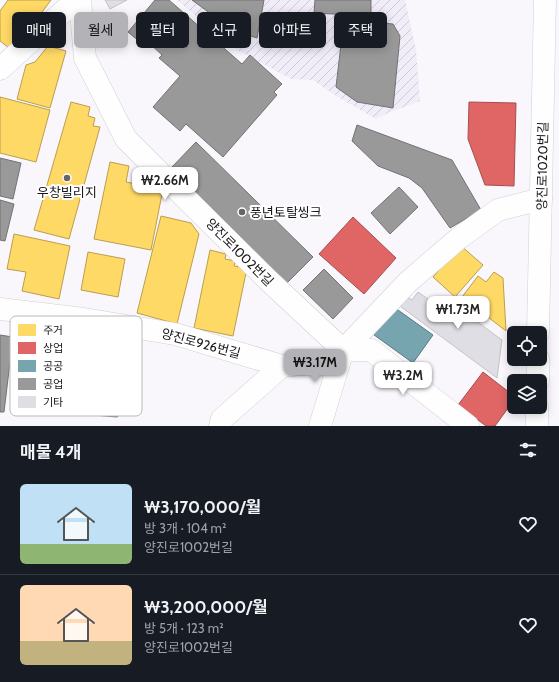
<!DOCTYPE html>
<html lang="ko">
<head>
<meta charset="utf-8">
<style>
  :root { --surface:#171b24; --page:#242831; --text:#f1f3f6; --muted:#9ea1a6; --line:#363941; --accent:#b3b3b7 }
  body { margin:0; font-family:Cabin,"Noto Sans KR",sans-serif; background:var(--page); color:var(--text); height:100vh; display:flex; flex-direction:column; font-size:15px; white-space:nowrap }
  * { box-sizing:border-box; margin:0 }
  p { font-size:13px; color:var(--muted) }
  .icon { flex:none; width:22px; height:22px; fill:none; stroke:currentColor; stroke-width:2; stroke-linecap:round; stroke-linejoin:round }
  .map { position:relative; height:426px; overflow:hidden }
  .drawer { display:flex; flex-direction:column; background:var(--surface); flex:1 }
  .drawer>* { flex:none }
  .guide { position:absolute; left:12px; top:12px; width:535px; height:36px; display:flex; gap:8px }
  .tools { position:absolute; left:507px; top:326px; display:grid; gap:8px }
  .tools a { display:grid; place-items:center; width:40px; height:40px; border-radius:6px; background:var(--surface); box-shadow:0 2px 10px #0003; font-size:20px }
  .price { position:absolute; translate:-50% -34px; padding:0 9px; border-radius:8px; background:#fff; color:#222; font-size:13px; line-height:26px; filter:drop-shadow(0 1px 2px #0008) }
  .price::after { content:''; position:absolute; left:50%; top:24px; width:12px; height:9px; margin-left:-6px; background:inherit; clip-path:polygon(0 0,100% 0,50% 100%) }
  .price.current { background:var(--accent); color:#111 }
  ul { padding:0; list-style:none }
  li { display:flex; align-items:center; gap:12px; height:100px; padding:0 20px }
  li+li { border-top:1px solid var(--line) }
  li span { display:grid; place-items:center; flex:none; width:112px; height:80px; border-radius:6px; color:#555 }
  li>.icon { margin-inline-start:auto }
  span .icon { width:48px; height:48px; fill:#fffc; stroke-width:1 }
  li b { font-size:17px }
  h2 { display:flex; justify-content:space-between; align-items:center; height:48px; padding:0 20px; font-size:17px }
  .pill { padding:0 14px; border-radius:6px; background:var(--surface); box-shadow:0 2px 10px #0003; font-size:14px; line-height:36px }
  .pill.current { background:var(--accent); color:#111 }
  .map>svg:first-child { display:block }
</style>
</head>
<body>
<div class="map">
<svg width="559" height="426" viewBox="0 0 559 426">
  <defs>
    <pattern id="industrial-furrows" width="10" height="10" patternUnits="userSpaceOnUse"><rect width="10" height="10" fill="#f0ecf8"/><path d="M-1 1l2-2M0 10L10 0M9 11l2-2" fill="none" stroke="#cdcad4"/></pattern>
  </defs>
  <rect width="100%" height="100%" fill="#f9f7fc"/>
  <!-- industrial -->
  <polygon fill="url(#industrial-furrows)" points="177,0 405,0 416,50 420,101 388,113 376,119 333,94 313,80 291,79 232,47"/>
  <!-- homes -->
  <g fill="#ffd966" stroke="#ba9e50">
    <polygon points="8,0 51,0 13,51 0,41 0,11"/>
    <polygon points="48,46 66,51 50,108 17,99 26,65 35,62"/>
    <polygon points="0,97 50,110 36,162 0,153"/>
    <polygon points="71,102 90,107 88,116 95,118 93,126 100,127 69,239 34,230"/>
    <polygon points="110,162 129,166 126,182 163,189 151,250 94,239"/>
    <polygon points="161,216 191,223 199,234 177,324 137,313"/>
    <polygon points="14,234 70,246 59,299 22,291 26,272 7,269"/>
    <polygon points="460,245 483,265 455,297 433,277"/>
    <polygon points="210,250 226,254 225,259 235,261 234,266 247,268 233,336 194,328"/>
    <polygon points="88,252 125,259 118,297 81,290"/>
    <polygon points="494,272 503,278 506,331 462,297 478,276 486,282"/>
  </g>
  <!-- shops -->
  <g fill="#e06666" stroke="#a44e50">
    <polygon points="469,102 516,103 514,186 485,185 468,139"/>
    <polygon points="353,217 396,258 364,294 319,254"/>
    <polygon points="483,372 514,396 514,400 495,426 486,426 458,405"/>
  </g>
  <!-- public -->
  <polygon fill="#76a5af" stroke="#5a7a83" points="391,305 433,335 413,363 370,332"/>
  <!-- industry -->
  <g fill="#999" stroke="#727274">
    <polygon points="155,0 169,0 242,64 250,55 282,84 274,92 277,95 223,157 186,124 180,131 153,107 180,76 159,58 162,55 149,43 146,47 128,32"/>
    <polygon points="192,0 264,0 257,38 210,22 211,14"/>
    <polygon points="315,0 371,0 371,16 314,13"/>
    <polygon points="344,19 393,24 400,36 393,108 357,102 336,87"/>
    <polygon points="357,125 452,160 481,210 450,228 422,188 409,178 378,166 352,141"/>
    <polygon points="196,142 313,257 287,283 171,168"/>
    <polygon points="0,158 21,163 13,199 0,196"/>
    <polygon points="399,187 418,207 390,234 371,213"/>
    <polygon points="0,200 14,204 5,241 0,240"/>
    <polygon points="324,269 353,298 333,319 303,290"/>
    <polygon points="0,335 13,337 4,412 0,412"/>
    <polygon points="99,348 134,352 129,407 117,417 93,415"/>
  </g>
  <!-- building -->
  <g fill="#dfdee4" stroke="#c3c3c8">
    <polygon points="105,0 127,0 110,9"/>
    <polygon points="418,292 439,307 445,298 502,340 497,378 400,306 407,297 412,300"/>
  </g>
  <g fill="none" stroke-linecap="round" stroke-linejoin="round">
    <!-- minor casing -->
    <g stroke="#d1cfd5" stroke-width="23">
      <g id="minor">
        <polyline points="80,0 85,58 126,139 268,280 343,350 371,350 468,426"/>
        <polyline points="0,69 76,0"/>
        <polyline points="0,309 84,319 175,334 282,366 333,361 408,282 459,238 498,210 541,199"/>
        <polyline points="538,333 545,0"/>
        <polyline points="538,381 538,359"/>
        <polyline points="220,426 222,419 282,366"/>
        <polyline points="320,426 343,350"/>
        <polyline points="537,426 537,407"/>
      </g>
    </g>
    <!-- minor -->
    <use href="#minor" stroke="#fefeff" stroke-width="22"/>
  </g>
  <!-- markers -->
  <g fill="#67656a" stroke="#fff" stroke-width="1.5">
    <circle cx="67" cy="178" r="4"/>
    <circle cx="242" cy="212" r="4"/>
  </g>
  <g text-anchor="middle" stroke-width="4" stroke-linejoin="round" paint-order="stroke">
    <!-- street labels -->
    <g font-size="13" fill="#18161c" stroke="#fff">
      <text transform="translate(542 166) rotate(-89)" y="5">양진로1020번길</text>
      <text transform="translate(240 252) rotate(45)" y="5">양진로1002번길</text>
      <text transform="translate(201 343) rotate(15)" y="5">양진로926번길</text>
    </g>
    <!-- poi labels -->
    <g font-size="13" fill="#18161c" stroke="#fff">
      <text x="67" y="197">우창빌리지</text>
      <text x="250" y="217" text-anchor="start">풍년토탈씽크</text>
    </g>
  </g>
  <!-- legend -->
  <rect x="10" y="316" width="132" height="100" rx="6" fill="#fff" stroke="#bab9bb" stroke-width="1"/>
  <rect x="18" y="324" width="18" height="12" fill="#ffd966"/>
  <rect x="18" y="342" width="18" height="12" fill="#e06666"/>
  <rect x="18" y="360" width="18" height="12" fill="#76a5af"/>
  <rect x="18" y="378" width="18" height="12" fill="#999"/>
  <rect x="18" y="396" width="18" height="12" fill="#dfdee4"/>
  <g font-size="11" fill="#18161c">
    <text x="43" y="334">주거</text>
    <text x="43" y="352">상업</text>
    <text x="43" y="370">공공</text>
    <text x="43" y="388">공업</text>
    <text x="43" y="406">기타</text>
  </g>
</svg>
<div class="tools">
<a><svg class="icon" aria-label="locate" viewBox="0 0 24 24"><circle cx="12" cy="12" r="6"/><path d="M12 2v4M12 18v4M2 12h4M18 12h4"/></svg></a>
<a><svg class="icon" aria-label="layers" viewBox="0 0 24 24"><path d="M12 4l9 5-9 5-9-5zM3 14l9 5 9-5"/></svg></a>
</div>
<b class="price" style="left:165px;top:201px">₩2.66M</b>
<b class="price" style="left:458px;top:330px">₩1.73M</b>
<b class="price current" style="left:315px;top:383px">₩3.17M</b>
<b class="price" style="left:403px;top:396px">₩3.2M</b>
<div class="guide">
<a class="pill">매매</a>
<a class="pill current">월세</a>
<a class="pill">필터</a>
<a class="pill">신규</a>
<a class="pill">아파트</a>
<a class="pill">주택</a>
</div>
</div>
<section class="drawer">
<h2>매물 4개<svg class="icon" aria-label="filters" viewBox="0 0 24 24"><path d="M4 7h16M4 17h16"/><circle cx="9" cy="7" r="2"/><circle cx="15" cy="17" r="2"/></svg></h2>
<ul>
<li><span style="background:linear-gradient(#bfe0f5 75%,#8fb573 0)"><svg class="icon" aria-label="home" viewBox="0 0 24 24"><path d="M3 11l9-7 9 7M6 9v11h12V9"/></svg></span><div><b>₩3,170,000/월</b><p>방 3개 · 104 m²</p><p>양진로1002번길</p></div><svg class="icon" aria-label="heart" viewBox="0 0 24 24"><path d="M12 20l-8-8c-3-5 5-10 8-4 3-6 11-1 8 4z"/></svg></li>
<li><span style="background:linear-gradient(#ffd9b3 70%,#c2b280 0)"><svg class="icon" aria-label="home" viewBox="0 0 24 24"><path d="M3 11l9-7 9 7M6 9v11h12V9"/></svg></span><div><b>₩3,200,000/월</b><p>방 5개 · 123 m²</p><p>양진로1002번길</p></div><svg class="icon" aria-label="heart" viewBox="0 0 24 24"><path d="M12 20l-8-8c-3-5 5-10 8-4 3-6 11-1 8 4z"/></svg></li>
</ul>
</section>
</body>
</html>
